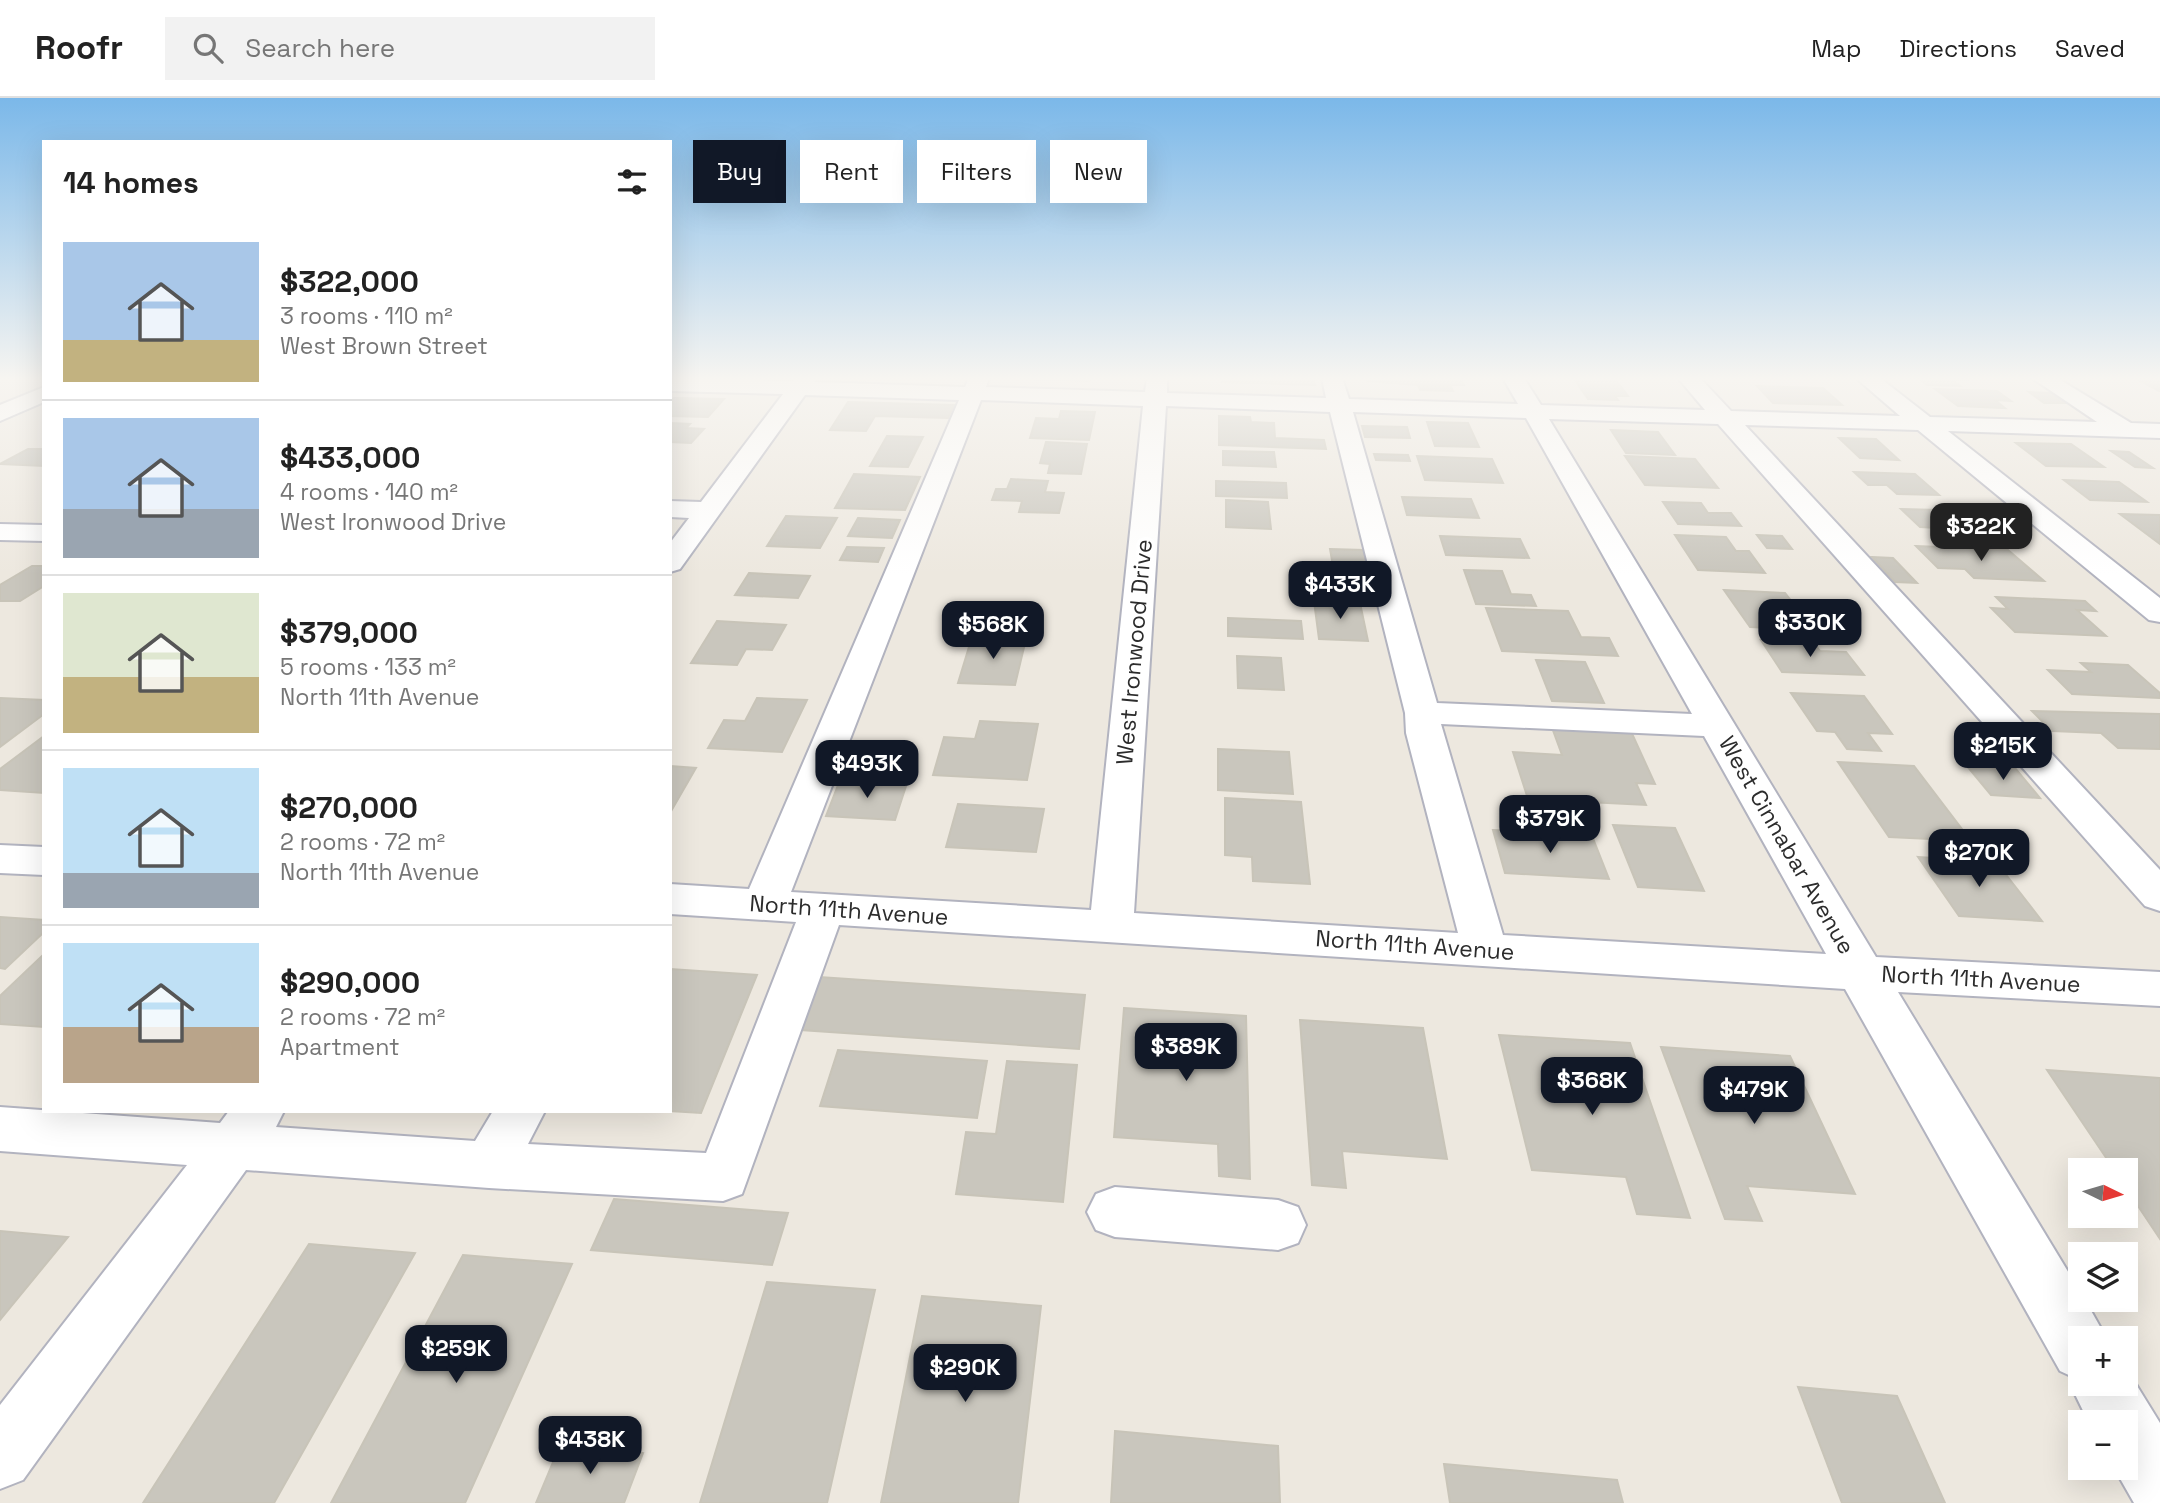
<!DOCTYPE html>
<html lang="en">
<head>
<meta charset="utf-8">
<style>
  :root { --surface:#fff; --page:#f2f2f2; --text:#222; --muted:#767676; --line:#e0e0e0; --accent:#111827 }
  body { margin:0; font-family:"Space Grotesk",sans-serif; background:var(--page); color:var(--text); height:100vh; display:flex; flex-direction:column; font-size:26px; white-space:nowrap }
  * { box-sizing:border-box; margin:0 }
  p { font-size:23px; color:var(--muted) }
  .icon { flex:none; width:38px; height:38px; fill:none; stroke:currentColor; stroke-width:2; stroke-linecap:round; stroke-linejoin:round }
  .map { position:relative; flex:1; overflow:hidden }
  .panel { position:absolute; left:42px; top:42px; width:630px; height:973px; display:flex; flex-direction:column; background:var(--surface); border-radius:0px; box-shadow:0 7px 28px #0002 }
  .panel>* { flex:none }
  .guide { position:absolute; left:693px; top:42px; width:665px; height:63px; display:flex; gap:14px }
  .needle { width:46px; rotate:95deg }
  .buttons { position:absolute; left:2068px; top:1060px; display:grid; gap:14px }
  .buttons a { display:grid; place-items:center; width:70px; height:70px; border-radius:0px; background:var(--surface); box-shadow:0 7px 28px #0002; font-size:35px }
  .price { position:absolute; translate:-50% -60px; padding:0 16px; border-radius:14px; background:var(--accent); color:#fff; font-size:23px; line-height:46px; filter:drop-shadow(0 2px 4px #0008) }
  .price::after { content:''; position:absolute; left:50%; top:42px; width:21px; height:16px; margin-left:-10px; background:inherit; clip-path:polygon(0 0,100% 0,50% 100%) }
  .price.on { background:#222; color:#fff }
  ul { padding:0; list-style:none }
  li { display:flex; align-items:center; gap:21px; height:175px; padding:0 21px }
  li+li { border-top:2px solid var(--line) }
  li span { display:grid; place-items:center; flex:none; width:196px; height:140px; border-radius:0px; color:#555 }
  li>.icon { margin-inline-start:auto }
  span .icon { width:84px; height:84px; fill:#fffc; stroke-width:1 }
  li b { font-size:30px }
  h2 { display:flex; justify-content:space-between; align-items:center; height:84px; padding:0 21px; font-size:30px }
  .pill { padding:0 24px; border-radius:0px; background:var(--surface); box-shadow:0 7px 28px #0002; font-size:24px; line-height:63px }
  .pill.on { background:var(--accent); color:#fff }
  header { display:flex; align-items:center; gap:42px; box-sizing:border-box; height:98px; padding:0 35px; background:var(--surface); border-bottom:2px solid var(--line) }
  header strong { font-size:33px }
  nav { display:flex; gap:38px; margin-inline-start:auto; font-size:24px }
  .search { width:490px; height:63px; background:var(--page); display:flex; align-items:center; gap:18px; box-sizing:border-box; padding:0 24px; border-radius:0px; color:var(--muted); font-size:26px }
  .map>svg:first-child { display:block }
</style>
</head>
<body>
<header>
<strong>Roofr</strong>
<div class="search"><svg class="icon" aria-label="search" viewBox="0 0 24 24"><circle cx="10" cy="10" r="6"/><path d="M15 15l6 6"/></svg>Search here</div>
<nav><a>Map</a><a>Directions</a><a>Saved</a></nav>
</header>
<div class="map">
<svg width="2160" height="1405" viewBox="0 0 2160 1405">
  <rect width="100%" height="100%" fill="#ede8df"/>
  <!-- building -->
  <g fill="#c9c6bd" stroke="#c8c4b8" stroke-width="2">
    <polygon points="1001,280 1090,280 1089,283"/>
    <polygon points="1222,280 1313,280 1315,287 1222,284"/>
    <polygon points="1366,280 1460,280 1464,287 1450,287 1453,293 1420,292 1418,287 1367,283"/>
    <polygon points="1918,280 1964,280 1968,282 1952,282 1960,288 1927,287"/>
    <polygon points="2135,280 2160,280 2160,293 2159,293"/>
    <polygon points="1574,281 1616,282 1628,298 1615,298 1618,302 1588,301"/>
    <polygon points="1757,288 1823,290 1842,307 1773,305"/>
    <polygon points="1935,291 1997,293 2011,303 1995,302 2005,310 1958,308"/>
    <polygon points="2029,294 2052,295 2069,305 2044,305"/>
    <polygon points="674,300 724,301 708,319 670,318 670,303"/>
    <polygon points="848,304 954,307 948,320 875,318 866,333 830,332"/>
    <polygon points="1061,313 1095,314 1089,342 1030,340 1036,320 1059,321"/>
    <polygon points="1219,318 1250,319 1251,324 1274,325 1275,340 1324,342 1326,351 1219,347"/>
    <polygon points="1427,324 1468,325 1479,349 1435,348"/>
    <polygon points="670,325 690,326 686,330 704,331 691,345 670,344"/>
    <polygon points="1362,328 1407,329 1410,340 1365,339"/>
    <polygon points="1611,332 1658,334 1675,357 1626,355"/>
    <polygon points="887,338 923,339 908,369 870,368"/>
    <polygon points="1839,340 1876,341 1899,362 1860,360"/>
    <polygon points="1046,344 1087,346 1081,376 1048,375 1050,366 1040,365"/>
    <polygon points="2016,345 2071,346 2104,369 2046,368"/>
    <polygon points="28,351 44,351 44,368 0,366"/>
    <polygon points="1223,353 1274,354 1276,369 1223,367"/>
    <polygon points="2111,353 2129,354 2153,370 2135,369"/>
    <polygon points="1374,356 1408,357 1410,363 1376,362"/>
    <polygon points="1417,358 1492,361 1503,385 1425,382"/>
    <polygon points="1625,358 1695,361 1718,390 1645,387"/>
    <polygon points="1854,374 1915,376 1939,397 1897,396 1887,387 1868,387"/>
    <polygon points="854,376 920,379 905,412 835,410"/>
    <polygon points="1011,381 1048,383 1045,394 1064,395 1059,415 1019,414 1022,403 992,402 996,391 1007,391"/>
    <polygon points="2064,382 2119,384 2147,404 2090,402"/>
    <polygon points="1216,383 1286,385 1287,400 1216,398"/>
    <polygon points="1402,399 1471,401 1479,420 1407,417"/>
    <polygon points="1226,402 1268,404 1271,431 1226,429"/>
    <polygon points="1663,404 1701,405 1708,415 1731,415 1741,428 1678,426"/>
    <polygon points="1901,411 1939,412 1948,421 1973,422 1994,441 1947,439 1938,430 1920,429"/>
    <polygon points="2120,416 2160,417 2160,446"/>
    <polygon points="786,418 837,420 820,450 767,448"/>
    <polygon points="858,420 900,422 892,440 848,438"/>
    <polygon points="1675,437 1726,439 1736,453 1749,453 1765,475 1698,472"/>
    <polygon points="1757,437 1782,438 1792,451 1767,450"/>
    <polygon points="1440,438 1520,441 1529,460 1446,457"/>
    <polygon points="1916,448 2008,452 2044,483 1974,480 1965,471 1938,470"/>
    <polygon points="847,449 884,450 878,464 840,462"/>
    <polygon points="1330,451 1364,452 1372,486 1336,485"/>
    <polygon points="1872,459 1893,460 1917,485 1895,484"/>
    <polygon points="32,468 44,468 44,488 20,503 0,503 0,487"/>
    <polygon points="1464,472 1502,473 1511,496 1531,497 1536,508 1476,506"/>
    <polygon points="749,475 810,478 798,500 735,497"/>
    <polygon points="1724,492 1785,495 1814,532 1750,529"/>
    <polygon points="1996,499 2085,503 2096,513 2077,512 2106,538 2015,534 1991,510 2008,511"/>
    <polygon points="1314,503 1360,505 1368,543 1319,541"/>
    <polygon points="1486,510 1568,513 1581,539 1609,540 1618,558 1502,553"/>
    <polygon points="1228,520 1301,523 1303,541 1228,538"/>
    <polygon points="717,523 786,527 772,552 746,551 737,567 691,565"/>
    <polygon points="972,539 1026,541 1015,587 958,585"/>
    <polygon points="1761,542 1814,545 1820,553 1846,554 1864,577 1782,574"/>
    <polygon points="1237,558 1281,560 1284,592 1238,590"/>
    <polygon points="1536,562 1585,564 1604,605 1552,603"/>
    <polygon points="2081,565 2128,567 2160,595 2160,600 2072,596 2048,572 2091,574"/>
    <polygon points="1791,595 1864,598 1892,636 1868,635 1881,653 1847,651 1835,634 1817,633"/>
    <polygon points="0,600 44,602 44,616 0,649"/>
    <polygon points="757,600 807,602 782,654 708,650 724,622 745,623"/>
    <polygon points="2032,613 2160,616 2160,651 2118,650 2101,635 2052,633"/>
    <polygon points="980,623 1038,626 1027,682 933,677 944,639 975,641"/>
    <polygon points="1550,624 1629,629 1655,686 1636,685 1646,707 1528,701 1513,654 1562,657"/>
    <polygon points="44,638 44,695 0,692 0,671"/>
    <polygon points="1218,651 1289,654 1293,696 1218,692"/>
    <polygon points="1838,664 1914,668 1971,743 1889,739"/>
    <polygon points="670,668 696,670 670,715"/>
    <polygon points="1967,668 2015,670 2040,700 1991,697"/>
    <polygon points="840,682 907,685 895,722 826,718"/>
    <polygon points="1225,700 1301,704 1310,786 1253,783 1252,759 1225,757"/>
    <polygon points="958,706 1044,711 1036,754 946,749"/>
    <polygon points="1613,727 1675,730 1704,793 1638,789"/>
    <polygon points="1493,732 1592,738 1609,781 1505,775"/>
    <polygon points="1918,759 1996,764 2042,823 1959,818"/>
    <polygon points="0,819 44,822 44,834 5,871 0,870"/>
    <polygon points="44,856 44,929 0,926 0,898"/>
    <polygon points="670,871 757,877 701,1015 670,1013"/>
    <polygon points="819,879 1085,897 1079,951 801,932"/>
    <polygon points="1124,910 1246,918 1250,1081 1219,1078 1218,1046 1114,1039"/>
    <polygon points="1300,922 1423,930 1447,1061 1342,1053 1346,1090 1312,1087"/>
    <polygon points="1499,937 1630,945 1690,1120 1637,1116 1626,1079 1532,1072"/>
    <polygon points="1661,949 1790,958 1855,1096 1747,1088 1762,1123 1725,1121"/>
    <polygon points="838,952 987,963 977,1020 820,1008"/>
    <polygon points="1007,963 1077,967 1063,1104 956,1096 966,1034 996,1036"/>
    <polygon points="2047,972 2160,980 2160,1141 2126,1090 2126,1073 2115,1073"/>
    <polygon points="614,1101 788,1115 772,1167 591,1152"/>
    <polygon points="0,1133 68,1139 0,1222"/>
    <polygon points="309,1146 415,1155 274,1405 143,1405"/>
    <polygon points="463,1157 572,1166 465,1405 331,1405"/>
    <polygon points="767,1184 875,1192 827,1405 700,1405"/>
    <polygon points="922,1198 1041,1208 1018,1405 881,1405"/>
    <polygon points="1798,1289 1897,1298 1945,1405 1842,1405"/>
    <polygon points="1115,1333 1278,1348 1280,1405 1111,1405"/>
    <polygon points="561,1345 643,1355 624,1405 536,1405"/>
    <polygon points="1444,1366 1617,1382 1623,1405 1450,1405"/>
  </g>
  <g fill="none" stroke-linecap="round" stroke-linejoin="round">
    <!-- minor casing -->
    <g stroke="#b2b3bf" stroke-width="4">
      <g id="minor">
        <path d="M670,280L792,283L795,280H816L814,284L965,289L969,280H989L986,289L1145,294L1147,280H1167V295L1326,300L1322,280H1342L1349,301L1518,306L1503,280H1524L1541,307L1705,312L1678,280H1700L1731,313L1900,318L1856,280H1880L1930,319L2097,324L2032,280H2057L2131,325L2160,326V340L1948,333L2160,500V524L2149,522L1918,332L1745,327L2160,772V813L2145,808L1718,326L1549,321L1876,859L2160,874V908L1898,894L2081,1195V1202H2085L2107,1241H2081V1286H2126V1270L2160,1325V1405H2134L2114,1370H2126V1325H2089L2070,1286L2073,1279L2060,1273L1845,891L839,827L742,1096L723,1103L489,1090L246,1072L23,1382L0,1391V1307L187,1067L0,1053V1009L220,1025L229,1013H284L276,1029L475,1043L493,1013H545L528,1046L706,1055L796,824L670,816V786L749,791L959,302L805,297L680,471L670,474V445L689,420L670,419V403L701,404L783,296L670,293ZM981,302L1143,308L1091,812L791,794ZM1166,308L1330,314L1405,615L1406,635L1458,835L1134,815ZM1353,314L1526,320L1692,616L1437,605ZM1441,626L1704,638L1826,856L1503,837Z"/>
        <polygon points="44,289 44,304 0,323 0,307"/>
        <polygon points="0,426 44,427 44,443 0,442"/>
        <polygon points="0,747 44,749 44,777 0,775"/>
        <polygon points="1115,1089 1278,1102 1298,1109 1306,1127 1298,1145 1278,1152 1115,1139 1096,1132 1087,1114 1096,1096"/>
      </g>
    </g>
    <!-- minor -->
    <use href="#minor" fill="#fff" fill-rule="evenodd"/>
  </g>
  <!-- sky -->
  <linearGradient id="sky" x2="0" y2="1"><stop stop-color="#7bb8e9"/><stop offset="0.59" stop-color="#f7f5f1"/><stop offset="1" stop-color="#f7f5f1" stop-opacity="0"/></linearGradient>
  <rect width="2160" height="476" fill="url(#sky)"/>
  <g text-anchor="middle" stroke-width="7" stroke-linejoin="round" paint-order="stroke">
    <!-- street labels -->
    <g font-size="23" fill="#2c2c2c" stroke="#fff">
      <text transform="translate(1134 554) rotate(-85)" y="8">West Ironwood Drive</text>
      <text transform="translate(1787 747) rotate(60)" y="8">West Cinnabar Avenue</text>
      <text transform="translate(849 812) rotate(4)" y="8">North 11th Avenue</text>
      <text transform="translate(1415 847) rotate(4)" y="8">North 11th Avenue</text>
      <text transform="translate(1981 881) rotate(3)" y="8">North 11th Avenue</text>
    </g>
  </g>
</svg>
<div class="buttons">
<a><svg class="needle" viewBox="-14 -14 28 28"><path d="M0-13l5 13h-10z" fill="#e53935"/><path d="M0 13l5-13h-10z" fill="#767676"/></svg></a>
<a><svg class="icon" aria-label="layers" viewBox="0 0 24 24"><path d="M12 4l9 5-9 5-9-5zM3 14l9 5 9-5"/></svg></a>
<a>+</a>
<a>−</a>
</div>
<b class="price on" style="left:1981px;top:465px">$322K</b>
<b class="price" style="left:1340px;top:523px">$433K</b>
<b class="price" style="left:1810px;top:561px">$330K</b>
<b class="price" style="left:993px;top:563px">$568K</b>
<b class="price" style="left:2003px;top:684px">$215K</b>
<b class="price" style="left:867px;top:702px">$493K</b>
<b class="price" style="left:1550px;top:757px">$379K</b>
<b class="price" style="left:1979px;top:791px">$270K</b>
<b class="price" style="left:1186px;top:985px">$389K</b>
<b class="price" style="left:1592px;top:1019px">$368K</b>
<b class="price" style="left:1754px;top:1028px">$479K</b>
<b class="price" style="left:456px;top:1287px">$259K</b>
<b class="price" style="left:965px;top:1306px">$290K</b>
<b class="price" style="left:590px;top:1378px">$438K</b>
<div class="guide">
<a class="pill on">Buy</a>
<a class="pill">Rent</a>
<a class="pill">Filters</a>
<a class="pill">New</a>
</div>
<section class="panel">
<h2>14 homes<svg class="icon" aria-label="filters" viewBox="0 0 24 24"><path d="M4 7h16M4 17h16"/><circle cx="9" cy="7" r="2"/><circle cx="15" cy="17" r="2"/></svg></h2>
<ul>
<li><span style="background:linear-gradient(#a9c7e8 70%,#c2b280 0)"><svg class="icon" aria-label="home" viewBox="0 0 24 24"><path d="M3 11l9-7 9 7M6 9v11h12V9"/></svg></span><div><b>$322,000</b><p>3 rooms · 110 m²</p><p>West Brown Street</p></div></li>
<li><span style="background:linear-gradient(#a9c7e8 65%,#9aa5b1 0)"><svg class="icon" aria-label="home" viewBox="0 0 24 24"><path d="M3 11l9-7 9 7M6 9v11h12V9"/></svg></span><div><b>$433,000</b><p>4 rooms · 140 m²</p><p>West Ironwood Drive</p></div></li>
<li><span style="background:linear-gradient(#dfe7d0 60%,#c2b280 0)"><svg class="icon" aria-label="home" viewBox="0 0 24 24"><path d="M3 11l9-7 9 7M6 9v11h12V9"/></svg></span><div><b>$379,000</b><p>5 rooms · 133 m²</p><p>North 11th Avenue</p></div></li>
<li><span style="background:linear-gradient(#bfe0f5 75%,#9aa5b1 0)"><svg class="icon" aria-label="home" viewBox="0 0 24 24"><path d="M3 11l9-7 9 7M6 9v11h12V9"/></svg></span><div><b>$270,000</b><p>2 rooms · 72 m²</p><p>North 11th Avenue</p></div></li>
<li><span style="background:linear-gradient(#bfe0f5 60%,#b9a48a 0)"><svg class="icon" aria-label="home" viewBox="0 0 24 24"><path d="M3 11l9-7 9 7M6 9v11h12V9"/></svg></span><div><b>$290,000</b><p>2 rooms · 72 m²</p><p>Apartment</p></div></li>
</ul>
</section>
</div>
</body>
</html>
